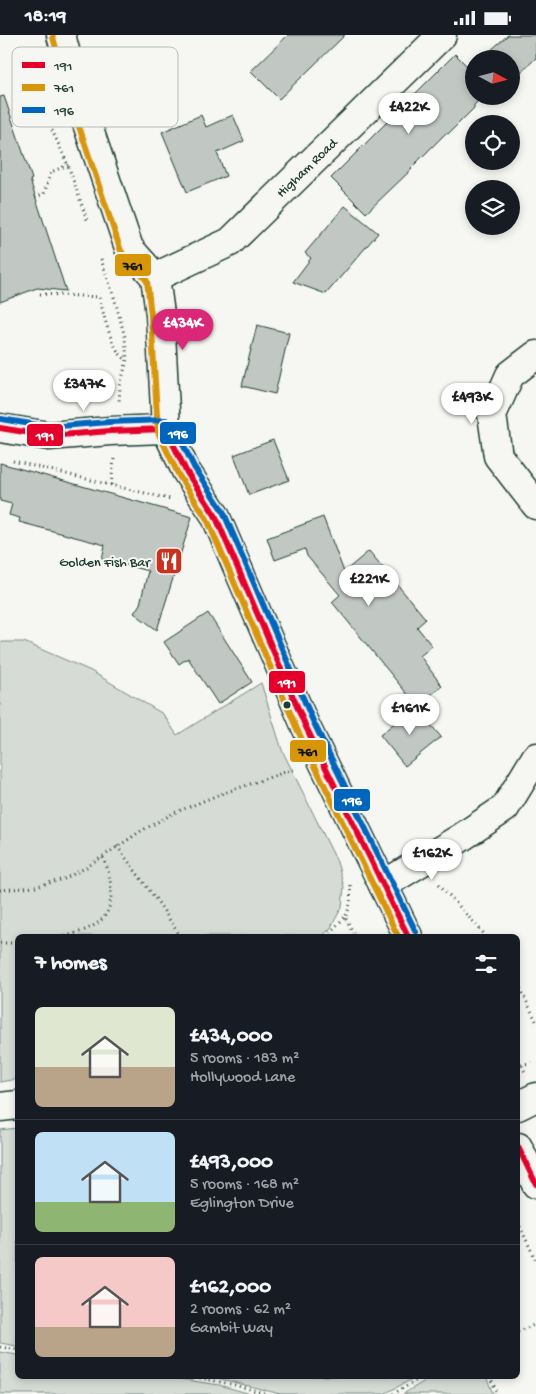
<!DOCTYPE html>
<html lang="en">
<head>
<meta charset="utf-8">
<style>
  :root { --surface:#171b24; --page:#242831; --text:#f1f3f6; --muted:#9ea1a6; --line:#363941; --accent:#db2777 }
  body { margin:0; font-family:"Gochi Hand",sans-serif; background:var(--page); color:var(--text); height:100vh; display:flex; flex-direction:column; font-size:19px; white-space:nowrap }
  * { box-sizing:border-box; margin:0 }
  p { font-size:16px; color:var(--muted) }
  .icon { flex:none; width:28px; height:28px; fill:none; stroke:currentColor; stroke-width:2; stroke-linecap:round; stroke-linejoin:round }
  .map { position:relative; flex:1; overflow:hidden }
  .details { position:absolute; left:15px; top:899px; width:505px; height:445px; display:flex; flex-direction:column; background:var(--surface); border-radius:8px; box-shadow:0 2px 8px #0003 }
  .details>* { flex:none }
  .needle { width:32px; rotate:97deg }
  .fabs { position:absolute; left:465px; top:15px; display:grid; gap:10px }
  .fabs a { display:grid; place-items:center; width:55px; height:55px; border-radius:50%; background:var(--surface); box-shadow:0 2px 8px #0003; font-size:25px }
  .price { position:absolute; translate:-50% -42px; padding:0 11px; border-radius:18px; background:#fff; color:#222; font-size:16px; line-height:32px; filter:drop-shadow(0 1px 2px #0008) }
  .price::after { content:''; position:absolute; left:50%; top:30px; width:15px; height:11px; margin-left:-8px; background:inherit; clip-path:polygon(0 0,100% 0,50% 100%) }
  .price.selected { background:var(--accent); color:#fff }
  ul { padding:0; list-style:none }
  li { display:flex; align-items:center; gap:15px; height:125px; padding:0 20px }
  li+li { border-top:1px solid var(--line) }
  li span { display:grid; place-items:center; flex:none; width:140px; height:100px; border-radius:8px; color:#555 }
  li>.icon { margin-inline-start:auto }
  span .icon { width:60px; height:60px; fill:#fffc; stroke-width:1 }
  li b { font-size:21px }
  h2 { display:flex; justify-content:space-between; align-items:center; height:60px; padding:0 20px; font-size:21px }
  .status { display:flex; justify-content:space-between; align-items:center; height:35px; padding:0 25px; background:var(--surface); direction:ltr }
  .status svg { height:14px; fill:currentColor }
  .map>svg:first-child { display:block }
</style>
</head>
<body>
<div class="status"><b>18:19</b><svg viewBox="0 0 49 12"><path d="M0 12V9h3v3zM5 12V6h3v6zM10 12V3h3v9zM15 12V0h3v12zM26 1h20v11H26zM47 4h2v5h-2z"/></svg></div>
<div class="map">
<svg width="536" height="1359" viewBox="0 0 536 1359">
  <rect width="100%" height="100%" fill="#f6f6f2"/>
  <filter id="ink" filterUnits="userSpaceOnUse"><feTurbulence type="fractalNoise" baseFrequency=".02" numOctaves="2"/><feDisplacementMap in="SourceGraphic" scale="10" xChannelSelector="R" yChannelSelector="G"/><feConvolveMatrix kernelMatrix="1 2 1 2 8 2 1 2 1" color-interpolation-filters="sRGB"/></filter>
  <g filter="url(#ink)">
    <!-- green -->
    <g fill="#d6dbd6" stroke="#7a8c85">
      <polygon points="0,607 24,607 91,636 163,679 177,700 261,648 282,715 337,827 344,852 342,872 330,894 322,901 18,901 17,1044 0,1047"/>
      <polygon points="17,1093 18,1093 17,1311 0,1308 0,1095"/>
      <polygon points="0,1317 17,1320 18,1341 161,1341 219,1350 251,1359 0,1359"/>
      <polygon points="210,1341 418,1341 384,1359 280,1359"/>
      <polygon points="433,1341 486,1341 493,1359 403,1359"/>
    </g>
    <!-- building -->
    <g fill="#c1c8c3" stroke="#1f3d34">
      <polygon points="288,0 345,0 279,64 251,36"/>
      <polygon points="508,0 536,0 536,23 519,39 513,32 511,33 511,24 481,24"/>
      <polygon points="455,19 470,34 474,31 474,61 483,61 474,70 474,73 448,99 446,98 411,133 412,134 366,178 331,143"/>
      <polygon points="4,61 32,144 30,145 66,256 37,253 0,267 0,62"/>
      <polygon points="201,80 206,92 233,80 244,106 217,118 226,141 187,157 162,97"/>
      <polygon points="345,171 378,198 326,259 293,247 311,223 305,218"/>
      <polygon points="257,290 289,298 275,359 242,351"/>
      <polygon points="273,405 289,445 249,460 234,420"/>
      <polygon points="0,428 192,482 157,595 134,578 140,569 148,536 102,524 105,510 19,487 20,483 9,480 12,469 0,466"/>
      <polygon points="323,482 344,537 369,516 426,584 417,592 432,611 420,621 442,651 417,671 332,567 340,560 307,521 305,514 275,525 267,503"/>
      <polygon points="208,578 252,647 218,669 188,623 179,629 164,607"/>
      <polygon points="415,671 441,702 405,731 380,700"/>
    </g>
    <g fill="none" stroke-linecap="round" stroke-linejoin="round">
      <!-- minor casing -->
      <g stroke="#1f3d34" stroke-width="31">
        <g id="minor">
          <polyline points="155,242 230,207 442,0"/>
          <polyline points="536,320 510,340 492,380 498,421 536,470"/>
          <polyline points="383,850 459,804 505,773 536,722"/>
          <polyline points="518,1071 536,1062"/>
          <polyline points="0,1072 18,1070"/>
        </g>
      </g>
      <!-- tertiary casing -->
      <g stroke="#1f3d34" stroke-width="31">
        <polyline id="tertiary" points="0,393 49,401 110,396 166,394"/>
      </g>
      <!-- secondary casing -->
      <g stroke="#1f3d34" stroke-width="31">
        <g id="secondary">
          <polyline points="61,0 76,56 129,213 155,242 160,279 166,394 186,436 215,480 305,690 408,901"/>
          <polyline points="518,1112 536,1149"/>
        </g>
      </g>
      <!-- path -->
      <g stroke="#1f3d34" stroke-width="3" stroke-dasharray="1 4" stroke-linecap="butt">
        <polyline points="36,27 51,93 68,130 88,188"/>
        <polyline points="35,162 44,159 51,137 68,130"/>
        <polyline points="101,224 114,262 125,302 127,325 120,351 119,368"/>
        <path d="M40,259L99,262C104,279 111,317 127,325"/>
        <polyline points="114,424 111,450 170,464"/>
        <polyline points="13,426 111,450"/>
        <polyline points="117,811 158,867 180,901"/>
        <polyline points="439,849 486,901"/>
        <path d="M350,850C351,862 351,872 345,882L355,901"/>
        <polyline points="0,855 35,852 64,844 87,832 141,796 174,778 218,760 294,734"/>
        <path d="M65,901C78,898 95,893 104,882C116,867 111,837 102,821"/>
        <polyline points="326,901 345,882"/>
        <polyline points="0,908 18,908"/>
        <polyline points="518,949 536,986"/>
        <polyline points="518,1028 521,1029 525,1037"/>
        <polyline points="521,1029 536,1028"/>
        <polyline points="518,1187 536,1226"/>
        <polyline points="518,1297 536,1289"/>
        <polyline points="0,1312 18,1315"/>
        <polyline points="190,1341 231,1349 267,1359"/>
        <polyline points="490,1341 497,1359"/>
        <polyline points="393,1359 424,1341"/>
      </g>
      <!-- minor -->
      <use href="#minor" stroke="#f6f6f2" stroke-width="28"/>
      <!-- tertiary -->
      <use href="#tertiary" stroke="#f6f6f2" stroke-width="28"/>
      <!-- secondary -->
      <use href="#secondary" stroke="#f6f6f2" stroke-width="28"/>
      <!-- bus-1 casing -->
      <g stroke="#f6f6f2" stroke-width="10">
        <g id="bus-1">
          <polyline points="0,393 49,401 110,396 166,394"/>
          <polyline points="166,394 186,436 215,480 305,690 408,901"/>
          <polyline points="518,1112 536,1149"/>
        </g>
      </g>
      <!-- bus-2 casing -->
      <g stroke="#f6f6f2" stroke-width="10">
        <polyline id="bus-2" points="53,2 68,59 121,216 147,246 151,280 158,397 179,441 207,484 297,694 398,901"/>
      </g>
      <!-- bus-3 casing -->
      <g stroke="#f6f6f2" stroke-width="10">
        <polyline id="bus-3" points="1,384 49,392 109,387 166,385 173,389 194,432 223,476 313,686 416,897"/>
      </g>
      <!-- bus-1 -->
      <use href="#bus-1" stroke="#e4002b" stroke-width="6"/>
      <!-- bus-2 -->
      <use href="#bus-2" stroke="#d79608" stroke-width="6"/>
      <!-- bus-3 -->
      <use href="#bus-3" stroke="#0065bd" stroke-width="6"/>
    </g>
  </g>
  <!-- icons -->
  <defs>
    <g id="restaurant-square" transform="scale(1.4375)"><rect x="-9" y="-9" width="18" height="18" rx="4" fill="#c8321e" stroke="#f6f6f2"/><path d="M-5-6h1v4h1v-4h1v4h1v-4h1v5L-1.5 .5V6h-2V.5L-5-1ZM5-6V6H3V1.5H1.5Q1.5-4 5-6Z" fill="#fff"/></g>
  </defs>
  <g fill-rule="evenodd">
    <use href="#restaurant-square" x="169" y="526"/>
  </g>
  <!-- markers -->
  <circle fill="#1f3d34" stroke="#f6f6f2" stroke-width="2" cx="287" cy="670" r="4.5"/>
  <g text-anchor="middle" stroke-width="4" stroke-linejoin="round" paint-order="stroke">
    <!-- street labels -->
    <g font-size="14" fill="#1f3d34" stroke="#f6f6f2">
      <text transform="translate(306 132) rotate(-44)" y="5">Higham Road</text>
    </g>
    <!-- poi labels -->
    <g font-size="14" fill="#1f3d34" stroke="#f6f6f2" text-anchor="end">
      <text x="150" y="531">Golden Fish Bar</text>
    </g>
  </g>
  <!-- legend -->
  <rect x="12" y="12" width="166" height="80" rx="8" fill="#f6f6f2" stroke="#b6beb9" stroke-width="1"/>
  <rect x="22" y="27" width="23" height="6" fill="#e4002b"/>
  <rect x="22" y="49" width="23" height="7" fill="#d79608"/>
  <rect x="22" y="72" width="23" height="6" fill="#0065bd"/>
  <g font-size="14" fill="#1f3d34">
    <text x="54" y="35">191</text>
    <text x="54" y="57">761</text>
    <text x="54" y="80">196</text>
  </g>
  <g stroke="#f6f6f2" stroke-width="2">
    <rect x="114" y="218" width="38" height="24" rx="5" fill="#d79608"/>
    <rect x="159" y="386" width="38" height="24" rx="5" fill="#0065bd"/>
    <rect x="26" y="388" width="38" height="24" rx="5" fill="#e4002b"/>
    <rect x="268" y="635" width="38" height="24" rx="5" fill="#e4002b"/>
    <rect x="289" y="704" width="38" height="24" rx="5" fill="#d79608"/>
    <rect x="333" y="753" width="38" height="24" rx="5" fill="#0065bd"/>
  </g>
  <g font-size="14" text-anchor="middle" font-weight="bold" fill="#fff">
    <text x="178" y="403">196</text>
    <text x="45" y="405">191</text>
    <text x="287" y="652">191</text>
    <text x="352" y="770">196</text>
  </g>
  <g font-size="14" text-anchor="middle" font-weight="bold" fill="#111">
    <text x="133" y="235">761</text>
    <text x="308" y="721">761</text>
  </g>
</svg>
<div class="fabs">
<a><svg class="needle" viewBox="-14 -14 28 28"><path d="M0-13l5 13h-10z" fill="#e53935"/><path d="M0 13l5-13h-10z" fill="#9ea1a6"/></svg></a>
<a><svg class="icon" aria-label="locate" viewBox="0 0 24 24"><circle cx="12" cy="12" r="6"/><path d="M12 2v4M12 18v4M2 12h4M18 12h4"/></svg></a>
<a><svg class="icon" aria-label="layers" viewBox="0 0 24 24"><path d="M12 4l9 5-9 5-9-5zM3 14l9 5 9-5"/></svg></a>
</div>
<b class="price" style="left:409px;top:100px">£422K</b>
<b class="price selected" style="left:183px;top:316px">£434K</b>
<b class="price" style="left:84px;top:377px">£347K</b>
<b class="price" style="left:472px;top:390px">£493K</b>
<b class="price" style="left:369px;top:572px">£221K</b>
<b class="price" style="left:410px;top:701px">£161K</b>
<b class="price" style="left:432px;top:846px">£162K</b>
<section class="details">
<h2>7 homes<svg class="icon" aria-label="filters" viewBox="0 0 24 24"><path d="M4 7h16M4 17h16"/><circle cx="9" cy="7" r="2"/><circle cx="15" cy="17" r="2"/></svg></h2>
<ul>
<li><span style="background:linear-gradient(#dfe7d0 60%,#b9a48a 0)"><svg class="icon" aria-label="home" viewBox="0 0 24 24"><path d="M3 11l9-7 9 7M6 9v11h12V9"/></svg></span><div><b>£434,000</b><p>5 rooms · 183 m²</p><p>Hollywood Lane</p></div></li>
<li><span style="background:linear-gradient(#bfe0f5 70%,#8fb573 0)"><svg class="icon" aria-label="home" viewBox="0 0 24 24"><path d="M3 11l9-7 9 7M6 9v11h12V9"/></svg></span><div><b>£493,000</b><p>5 rooms · 168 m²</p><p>Eglington Drive</p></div></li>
<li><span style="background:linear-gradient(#f6c9c9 70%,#b9a48a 0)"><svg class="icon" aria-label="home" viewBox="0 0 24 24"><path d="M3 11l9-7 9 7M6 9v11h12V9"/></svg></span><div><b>£162,000</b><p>2 rooms · 62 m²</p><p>Gambit Way</p></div></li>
</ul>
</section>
</div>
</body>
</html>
